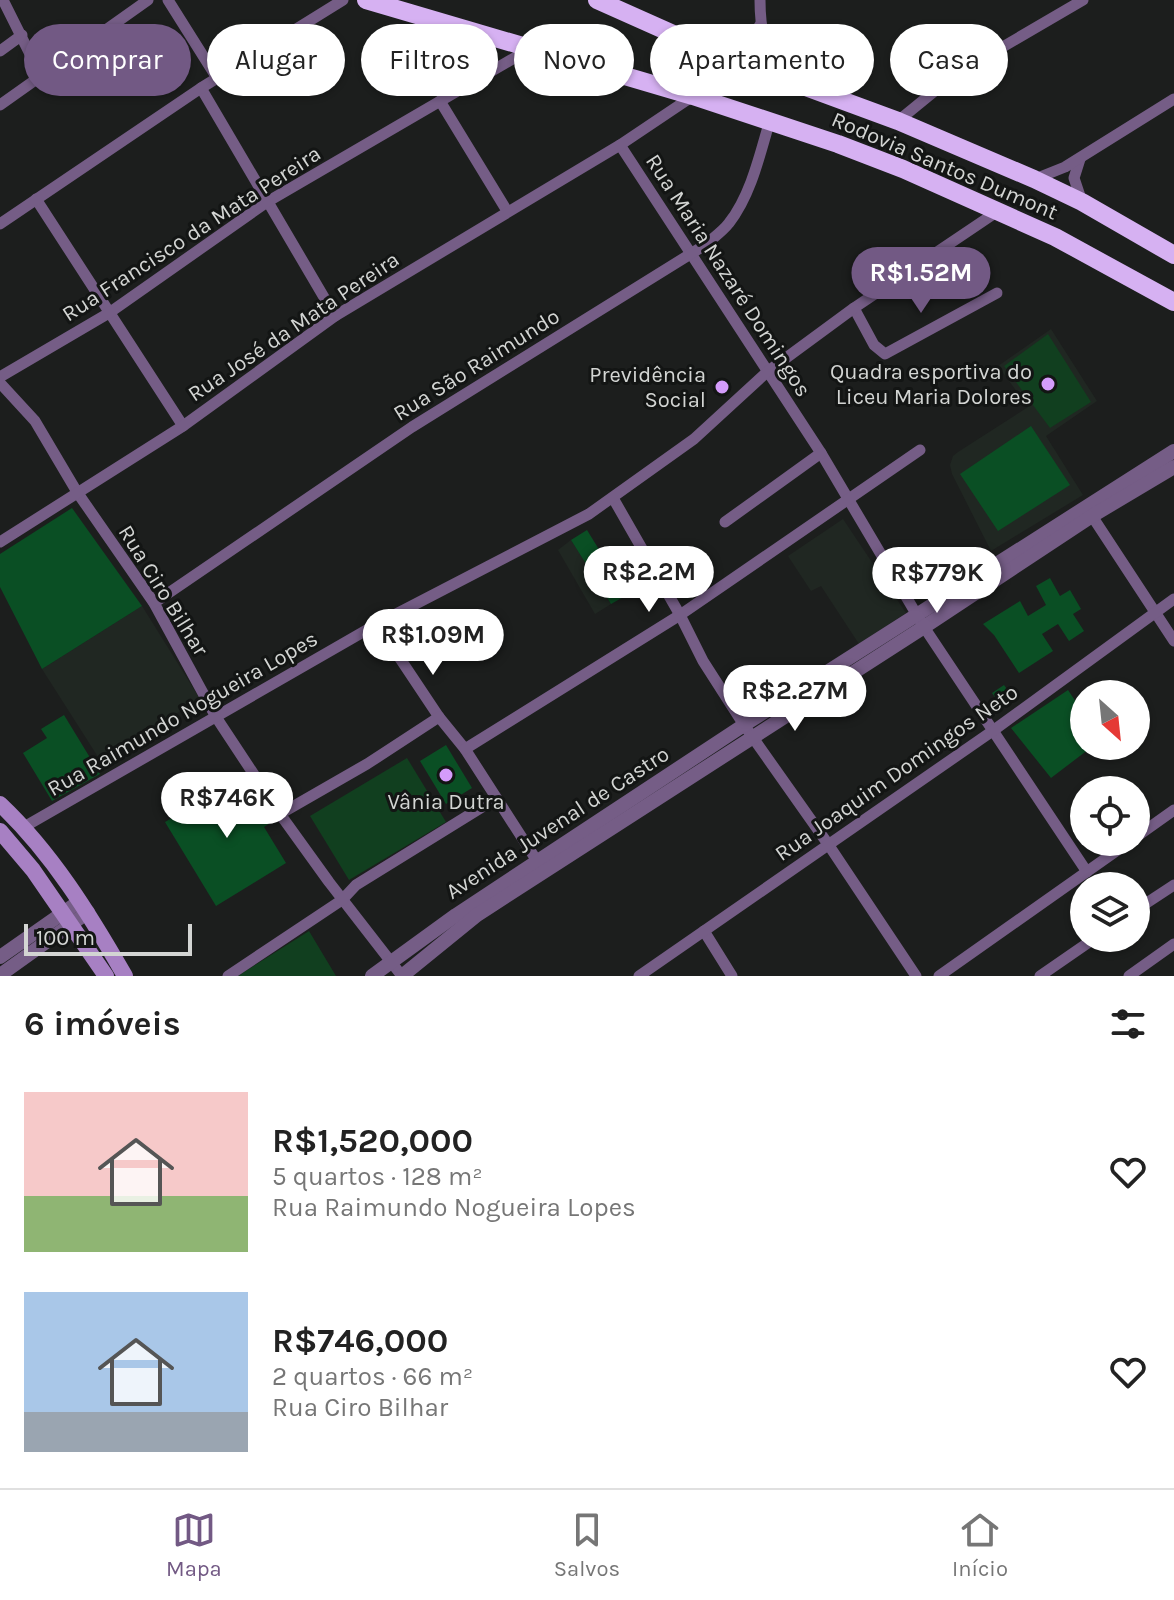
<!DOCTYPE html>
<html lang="pt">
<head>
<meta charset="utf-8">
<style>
  :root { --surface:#fff; --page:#f6f6f6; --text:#222; --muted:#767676; --line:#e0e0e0; --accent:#725984 }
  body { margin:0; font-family:Karla,sans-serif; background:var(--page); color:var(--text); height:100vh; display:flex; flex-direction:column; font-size:30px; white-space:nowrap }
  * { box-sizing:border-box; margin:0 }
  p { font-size:26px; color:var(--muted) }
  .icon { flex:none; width:44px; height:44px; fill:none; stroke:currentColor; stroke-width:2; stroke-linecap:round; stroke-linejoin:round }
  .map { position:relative; height:976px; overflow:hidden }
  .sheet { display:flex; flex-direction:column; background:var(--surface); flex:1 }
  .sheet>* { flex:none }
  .hud { position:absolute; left:24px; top:24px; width:1126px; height:72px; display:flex; gap:16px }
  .needle { width:52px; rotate:153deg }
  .fabs { position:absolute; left:1070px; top:680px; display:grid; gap:16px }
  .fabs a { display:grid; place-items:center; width:80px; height:80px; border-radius:50%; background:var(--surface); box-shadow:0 2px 6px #0004; font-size:40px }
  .scale { position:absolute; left:24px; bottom:20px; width:168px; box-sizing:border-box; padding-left:8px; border:4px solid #d3d5d3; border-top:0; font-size:22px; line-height:28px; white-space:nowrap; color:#d3d5d3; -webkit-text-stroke:6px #131514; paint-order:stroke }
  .price { position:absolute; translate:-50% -68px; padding:0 18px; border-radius:28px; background:#fff; color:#222; font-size:26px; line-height:52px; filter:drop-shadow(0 2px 4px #0008) }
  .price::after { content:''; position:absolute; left:50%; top:48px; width:24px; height:18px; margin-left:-12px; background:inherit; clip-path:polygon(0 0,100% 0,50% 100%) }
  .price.on { background:var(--accent); color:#fff }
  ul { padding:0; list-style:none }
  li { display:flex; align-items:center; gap:24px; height:200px; padding:0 24px }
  li span { display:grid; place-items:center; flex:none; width:224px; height:160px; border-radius:0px; color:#555 }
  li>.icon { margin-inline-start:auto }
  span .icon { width:96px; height:96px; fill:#fffc; stroke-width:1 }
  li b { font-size:34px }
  h2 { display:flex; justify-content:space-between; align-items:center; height:96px; padding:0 24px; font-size:34px }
  .pill { padding:0 28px; border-radius:36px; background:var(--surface); box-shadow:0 2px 6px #0004; font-size:28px; line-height:72px }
  .pill.on { background:var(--accent); color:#fff }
  .tab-bar { display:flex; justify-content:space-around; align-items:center; height:112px; border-top:2px solid var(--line); background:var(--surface); font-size:22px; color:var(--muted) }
  .tab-bar a { display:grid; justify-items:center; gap:4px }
  .tab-bar .on { color:var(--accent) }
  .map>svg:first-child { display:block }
</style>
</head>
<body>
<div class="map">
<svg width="1174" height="976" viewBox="0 0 1174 976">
  <rect width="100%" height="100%" fill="#1c1e1d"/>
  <!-- built -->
  <g fill="#202722">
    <polygon points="1051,329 1097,401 1046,436 1083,495 991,551 952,474 950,465 953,456 958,452 1028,407 998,366"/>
    <polygon points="843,519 906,613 859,644 821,586 811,591 788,556"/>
    <polygon points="571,540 611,604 595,614 558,550"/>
    <polygon points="142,606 200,699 100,760 42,669"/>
  </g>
  <!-- green -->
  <g fill="#113f1f">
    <polygon points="1048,334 1091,402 1050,428 1004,366"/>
    <polygon points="407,758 446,822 349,880 310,816"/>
    <polygon points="309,931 336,976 238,976"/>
  </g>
  <!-- building -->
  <g fill="#0a4f24">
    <polygon points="1031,426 1070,485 998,531 960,474"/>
    <polygon points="72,508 142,606 42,669 0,587 0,554"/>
    <polygon points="587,530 627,595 611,604 571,540"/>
    <polygon points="1050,578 1060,596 1070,590 1081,609 1073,614 1084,631 1069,641 1058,624 1042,634 1053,651 1019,673 994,635 983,624 1020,601 1028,616 1046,605 1036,586"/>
    <polygon points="1004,685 1014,699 1002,707 992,693"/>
    <polygon points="1068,690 1084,714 1084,746 1093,746 1051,778 1011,728"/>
    <polygon points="64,715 100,774 52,801 23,753 47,738 41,729"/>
    <polygon points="446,745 472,788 446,804 420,761"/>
    <polygon points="244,775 257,795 254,797 270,823 264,827 286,863 216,906 165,822"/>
  </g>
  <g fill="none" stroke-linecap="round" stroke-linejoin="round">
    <!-- minor -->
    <g stroke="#755d86" stroke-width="11">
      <polyline points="3,0 41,76"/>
      <polyline points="168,0 217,78"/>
      <path d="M760,0C760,29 765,53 781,77"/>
      <polyline points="0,51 22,35"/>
      <polyline points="727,58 745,47 760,25"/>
      <polyline points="201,88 335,316"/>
      <polyline points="440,101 507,211"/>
      <polyline points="0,105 148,0"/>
      <polyline points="898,121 953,76 1083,0"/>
      <polyline points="620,145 821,453 924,627 1087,872"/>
      <polyline points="1080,159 1074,178 1082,202"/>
      <polyline points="1035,179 1065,167 1174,99"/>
      <polyline points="36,199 183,426"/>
      <polyline points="0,224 201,88 343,0"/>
      <polyline points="854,308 874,345 885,354 997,293"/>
      <polyline points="0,377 109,313 267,202 528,50"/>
      <polyline points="0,383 35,421 77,492 154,603 216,717 280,814 329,882 402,976"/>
      <polyline points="613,498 680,615 703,661 744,725 828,844 916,976"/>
      <polyline points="1092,516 1174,641"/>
      <polyline points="725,522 821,453"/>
      <polyline points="0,542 183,426 335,316 620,145 693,96"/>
      <path d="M154,603L412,427L705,245C713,238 723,231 729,223C751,195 760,154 770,120"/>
      <polyline points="377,624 439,717 465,749 537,861"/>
      <polyline points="465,749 680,615 920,450"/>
      <polyline points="280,814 367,764 439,717"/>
      <polyline points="24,827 377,624 589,514 694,439 767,372 854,308 998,211"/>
      <polyline points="1136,837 1174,810"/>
      <polyline points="1136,910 1174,885"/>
      <polyline points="704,931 732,976"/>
      <polyline points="228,976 342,900 356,885 495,799"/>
      <polyline points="639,976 994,730 1174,599"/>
      <polyline points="939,976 1129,842"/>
      <polyline points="1040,976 1095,938"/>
      <polyline points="1129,976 1174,944"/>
    </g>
    <!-- tertiary -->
    <g stroke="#755d86" stroke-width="14">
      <polyline points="0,957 80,901"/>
      <polyline points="0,975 88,912"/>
      <polyline points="372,976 456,915 744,725 1174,451"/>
      <polyline points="402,976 477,915 924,627 1092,516 1174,467"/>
    </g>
    <!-- secondary -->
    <g stroke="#a780c3" stroke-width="16">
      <path d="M0,804C52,853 90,915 125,976"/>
      <polyline points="0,831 33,870 106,976"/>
    </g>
    <!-- trunk -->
    <g stroke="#d6b1f2" stroke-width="18">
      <polyline points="366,0 693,96 838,144 903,169 1055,237 1174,302"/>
      <polyline points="597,0 727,58 898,121 1034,179 1082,202 1174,255"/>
    </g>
  </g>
  <!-- markers -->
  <g fill="#d49cfb" stroke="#131514" stroke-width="3">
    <circle cx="1048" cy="384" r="8"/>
    <circle cx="722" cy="387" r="8"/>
    <circle cx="446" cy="775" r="8"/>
  </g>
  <g text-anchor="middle" stroke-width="6" stroke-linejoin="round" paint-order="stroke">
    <!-- street labels -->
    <g font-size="22" fill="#d3d5d3" stroke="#131514">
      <text transform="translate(945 165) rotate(23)" y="8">Rodovia Santos Dumont</text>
      <text transform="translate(191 233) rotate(-33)" y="8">Rua Francisco da Mata Pereira</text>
      <text transform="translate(729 275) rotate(57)" y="8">Rua Maria Nazaré Domingos</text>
      <text transform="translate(293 326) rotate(-34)" y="8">Rua José da Mata Pereira</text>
      <text transform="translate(476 364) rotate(-32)" y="8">Rua São Raimundo</text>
      <text transform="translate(164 590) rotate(58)" y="8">Rua Ciro Bilhar</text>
      <text transform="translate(182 713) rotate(-30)" y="8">Rua Raimundo Nogueira Lopes</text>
      <text transform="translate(896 772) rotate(-35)" y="8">Rua Joaquim Domingos Neto</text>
      <text transform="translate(557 822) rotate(-33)" y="8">Avenida Juvenal de Castro</text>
    </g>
    <!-- poi labels -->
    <g font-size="22" fill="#d3d5d3" stroke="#131514" text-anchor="end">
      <text x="1032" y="379">Quadra esportiva do<tspan x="1032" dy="25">Liceu Maria Dolores</tspan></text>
      <text x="706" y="382">Previdência<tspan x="706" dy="25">Social</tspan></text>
      <text x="446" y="809" text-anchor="middle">Vânia Dutra</text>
    </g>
  </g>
</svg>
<div class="fabs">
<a><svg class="needle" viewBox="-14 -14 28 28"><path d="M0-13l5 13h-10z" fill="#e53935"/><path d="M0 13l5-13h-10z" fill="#767676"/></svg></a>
<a><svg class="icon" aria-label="locate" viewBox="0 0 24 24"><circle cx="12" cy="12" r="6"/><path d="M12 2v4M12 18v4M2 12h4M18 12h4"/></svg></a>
<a><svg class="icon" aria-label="layers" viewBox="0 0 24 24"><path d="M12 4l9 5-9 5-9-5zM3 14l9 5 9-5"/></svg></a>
</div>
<div class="scale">100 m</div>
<b class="price on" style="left:921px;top:315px">R$1.52M</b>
<b class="price" style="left:649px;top:614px">R$2.2M</b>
<b class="price" style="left:937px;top:615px">R$779K</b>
<b class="price" style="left:433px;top:677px">R$1.09M</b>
<b class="price" style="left:795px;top:733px">R$2.27M</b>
<b class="price" style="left:227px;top:840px">R$746K</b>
<div class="hud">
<a class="pill on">Comprar</a>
<a class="pill">Alugar</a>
<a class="pill">Filtros</a>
<a class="pill">Novo</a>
<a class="pill">Apartamento</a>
<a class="pill">Casa</a>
</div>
</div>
<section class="sheet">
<h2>6 imóveis<svg class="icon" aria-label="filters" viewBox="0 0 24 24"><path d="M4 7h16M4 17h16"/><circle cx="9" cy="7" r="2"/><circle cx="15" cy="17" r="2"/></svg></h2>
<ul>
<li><span style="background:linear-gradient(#f6c9c9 65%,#8fb573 0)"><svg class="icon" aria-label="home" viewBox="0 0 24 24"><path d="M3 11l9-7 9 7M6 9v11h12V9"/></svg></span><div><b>R$1,520,000</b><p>5 quartos · 128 m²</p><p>Rua Raimundo Nogueira Lopes</p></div><svg class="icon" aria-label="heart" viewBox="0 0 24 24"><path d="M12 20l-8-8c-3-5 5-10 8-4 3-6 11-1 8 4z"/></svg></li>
<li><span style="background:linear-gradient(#a9c7e8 75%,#9aa5b1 0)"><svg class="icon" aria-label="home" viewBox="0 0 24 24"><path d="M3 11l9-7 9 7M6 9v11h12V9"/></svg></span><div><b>R$746,000</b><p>2 quartos · 66 m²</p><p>Rua Ciro Bilhar</p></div><svg class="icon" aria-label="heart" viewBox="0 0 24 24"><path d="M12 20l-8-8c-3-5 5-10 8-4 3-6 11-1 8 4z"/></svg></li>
</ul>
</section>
<nav class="tab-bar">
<a class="on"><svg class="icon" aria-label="map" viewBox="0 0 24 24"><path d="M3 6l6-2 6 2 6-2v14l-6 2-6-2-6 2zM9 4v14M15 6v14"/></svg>Mapa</a>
<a><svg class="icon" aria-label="saved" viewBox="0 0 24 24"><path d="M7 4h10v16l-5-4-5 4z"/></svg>Salvos</a>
<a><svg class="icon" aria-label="home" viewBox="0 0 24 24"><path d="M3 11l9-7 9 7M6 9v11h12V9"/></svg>Início</a>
</nav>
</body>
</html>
